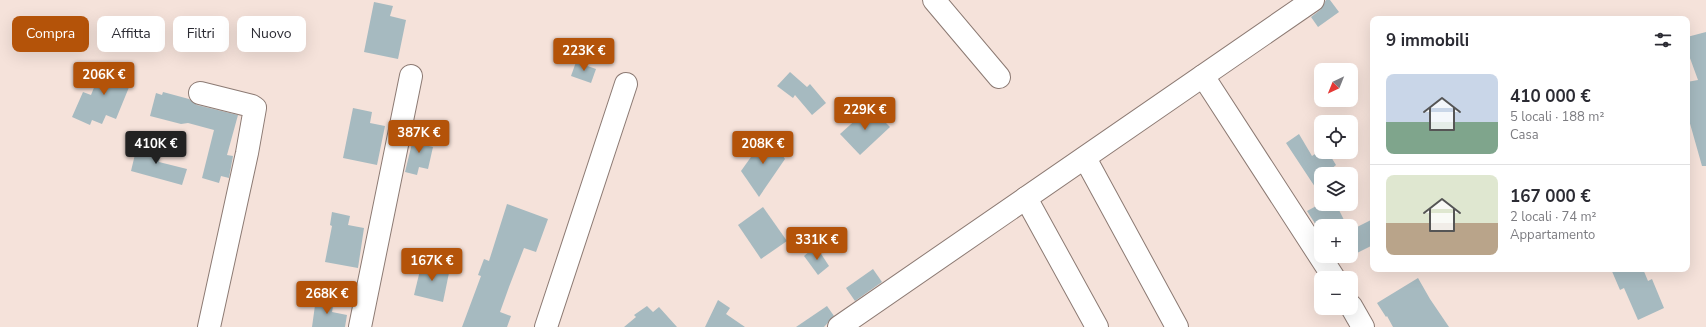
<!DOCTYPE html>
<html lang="it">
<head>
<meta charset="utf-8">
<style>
  :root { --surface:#fff; --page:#f7f7f7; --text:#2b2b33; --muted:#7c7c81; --line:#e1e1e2; --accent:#b45309 }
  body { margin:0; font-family:"Nunito Sans",sans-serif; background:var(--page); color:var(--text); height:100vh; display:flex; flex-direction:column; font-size:15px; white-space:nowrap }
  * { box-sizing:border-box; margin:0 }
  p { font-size:13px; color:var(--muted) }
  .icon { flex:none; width:22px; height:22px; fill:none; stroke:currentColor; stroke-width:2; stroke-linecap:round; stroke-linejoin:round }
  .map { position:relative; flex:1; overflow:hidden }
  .drawer { position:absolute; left:1370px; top:16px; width:320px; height:256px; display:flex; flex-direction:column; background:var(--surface); border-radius:8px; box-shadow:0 4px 16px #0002 }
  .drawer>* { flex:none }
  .banner { position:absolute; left:12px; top:16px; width:380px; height:36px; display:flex; gap:8px }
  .needle { width:26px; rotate:223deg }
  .controls { position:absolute; left:1314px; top:63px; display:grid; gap:8px }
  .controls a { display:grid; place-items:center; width:44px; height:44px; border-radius:8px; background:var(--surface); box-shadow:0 4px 16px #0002; font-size:20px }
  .price { position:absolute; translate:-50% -34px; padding:0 9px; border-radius:4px; background:var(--accent); color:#fff; font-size:13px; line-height:26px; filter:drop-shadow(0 1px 2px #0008) }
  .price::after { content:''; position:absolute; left:50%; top:24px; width:12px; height:9px; margin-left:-6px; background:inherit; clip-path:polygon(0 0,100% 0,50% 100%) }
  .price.selected { background:#222; color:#fff }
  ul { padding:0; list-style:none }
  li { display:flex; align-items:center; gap:12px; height:100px; padding:0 16px }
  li+li { border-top:1px solid var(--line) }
  li span { display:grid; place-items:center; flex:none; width:112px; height:80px; border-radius:8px; color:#555 }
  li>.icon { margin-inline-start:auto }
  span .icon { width:48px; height:48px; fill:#fffc; stroke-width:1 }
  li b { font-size:17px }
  h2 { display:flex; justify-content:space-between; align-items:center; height:48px; padding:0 16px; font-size:17px }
  .tag { padding:0 14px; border-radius:8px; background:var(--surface); box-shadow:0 4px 16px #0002; font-size:14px; line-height:36px }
  .tag.selected { background:var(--accent); color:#fff }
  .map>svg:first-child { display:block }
</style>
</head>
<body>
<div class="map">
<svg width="1706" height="327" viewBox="0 0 1706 327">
  <rect width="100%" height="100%" fill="#f5e2da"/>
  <!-- building -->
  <g fill="#a6bac0">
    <polygon points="1326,0 1330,0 1339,12 1318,27 1311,17 1320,10"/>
    <polygon points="374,2 393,6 390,16 406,20 398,59 364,52"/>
    <polygon points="1706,32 1706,166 1702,166 1687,113 1687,82 1698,80 1687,50 1687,37"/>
    <polygon points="576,62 596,69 591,83 571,76"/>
    <polygon points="104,63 134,75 116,119 106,115 102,124 92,120 90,125 72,117 83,92 91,95"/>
    <polygon points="790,72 807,87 810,84 826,103 812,115 795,95 793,98 777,86"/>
    <polygon points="163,92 189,99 197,105 238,115 227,155 233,156 229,178 221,176 219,183 202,178 214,130 188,123 181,124 150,116 156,93 162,95"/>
    <polygon points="870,107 890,127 860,155 840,134"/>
    <polygon points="353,108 372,112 370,123 385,126 377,165 343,158"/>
    <polygon points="415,131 427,134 424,145 433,147 428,169 419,167 417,175 405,172"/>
    <polygon points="768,133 785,159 759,197 741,171"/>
    <polygon points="1299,134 1312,156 1318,152 1328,152 1336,165 1325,174 1321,174 1321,196 1286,143"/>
    <polygon points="144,143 162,148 159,162 187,169 182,185 131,171 137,146 143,148"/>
    <polygon points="507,204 548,219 536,252 524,248 509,287 500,312 511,316 507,327 462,327 481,276 478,275 484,259 489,261"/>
    <polygon points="1320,204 1336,204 1347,226 1321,226 1321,233 1307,211"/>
    <polygon points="763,207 787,241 761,259 738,225"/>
    <polygon points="332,212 350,216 348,225 364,228 358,268 325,262 332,226 330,225"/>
    <polygon points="1373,219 1373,245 1351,256 1351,230"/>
    <polygon points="816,246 829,266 818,275 804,256"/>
    <polygon points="422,262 450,268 443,302 414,295"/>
    <polygon points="873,269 882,282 855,301 846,288"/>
    <polygon points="1611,269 1643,269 1648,281 1652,279 1664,308 1638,320 1624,288 1620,290"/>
    <polygon points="1418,278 1430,299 1449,327 1393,327 1387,316 1386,317 1377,303"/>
    <polygon points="316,298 334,301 332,312 347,315 345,327 312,327"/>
    <polygon points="718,300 730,308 726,314 745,327 705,327"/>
    <polygon points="647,306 653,312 659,307 677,327 624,327 636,317 634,315"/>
    <polygon points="827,306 834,316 824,327 796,327"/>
  </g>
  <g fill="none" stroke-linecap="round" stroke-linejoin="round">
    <!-- minor casing -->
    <g stroke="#8c7a73" stroke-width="24">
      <g id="minor">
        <polyline points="934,0 999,77"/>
        <polyline points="1203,76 1334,278"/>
        <polyline points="200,93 252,106 255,108 247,153 209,327"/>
        <polyline points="1085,158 1177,327"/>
        <polyline points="1026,198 1097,327"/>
        <polyline points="1351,306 1363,327"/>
        <polyline points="360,327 411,76"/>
        <polyline points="546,327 626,84"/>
        <polyline points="839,327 1313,0"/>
      </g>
    </g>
    <!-- minor -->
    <use href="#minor" stroke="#fff" stroke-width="22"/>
  </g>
</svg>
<div class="controls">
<a><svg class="needle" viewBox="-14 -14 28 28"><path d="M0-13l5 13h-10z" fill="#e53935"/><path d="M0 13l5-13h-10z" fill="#7c7c81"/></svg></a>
<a><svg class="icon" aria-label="locate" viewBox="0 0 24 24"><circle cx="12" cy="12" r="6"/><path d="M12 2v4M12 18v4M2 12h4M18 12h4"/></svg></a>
<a><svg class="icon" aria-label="layers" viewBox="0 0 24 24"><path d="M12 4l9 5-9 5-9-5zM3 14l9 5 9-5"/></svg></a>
<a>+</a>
<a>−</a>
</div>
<b class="price" style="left:584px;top:72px">223K €</b>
<b class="price" style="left:104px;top:96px">206K €</b>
<b class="price" style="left:865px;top:131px">229K €</b>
<b class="price" style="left:419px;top:154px">387K €</b>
<b class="price selected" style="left:156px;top:165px">410K €</b>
<b class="price" style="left:763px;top:165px">208K €</b>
<b class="price" style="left:817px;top:261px">331K €</b>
<b class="price" style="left:432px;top:282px">167K €</b>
<b class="price" style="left:327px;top:315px">268K €</b>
<div class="banner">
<a class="tag selected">Compra</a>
<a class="tag">Affitta</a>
<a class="tag">Filtri</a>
<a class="tag">Nuovo</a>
</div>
<section class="drawer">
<h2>9 immobili<svg class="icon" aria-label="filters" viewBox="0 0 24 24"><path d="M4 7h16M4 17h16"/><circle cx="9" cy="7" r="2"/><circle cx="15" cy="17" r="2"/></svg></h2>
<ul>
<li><span style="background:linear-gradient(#c9d6e8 60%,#7fa58c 0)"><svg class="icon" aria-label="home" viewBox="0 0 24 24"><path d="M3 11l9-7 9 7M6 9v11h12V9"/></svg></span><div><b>410 000 €</b><p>5 locali · 188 m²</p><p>Casa</p></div></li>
<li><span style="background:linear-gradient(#dfe7d0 60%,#b9a48a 0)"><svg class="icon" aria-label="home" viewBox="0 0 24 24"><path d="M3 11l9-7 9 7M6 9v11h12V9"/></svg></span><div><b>167 000 €</b><p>2 locali · 74 m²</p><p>Appartamento</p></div></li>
</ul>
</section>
</div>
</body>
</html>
